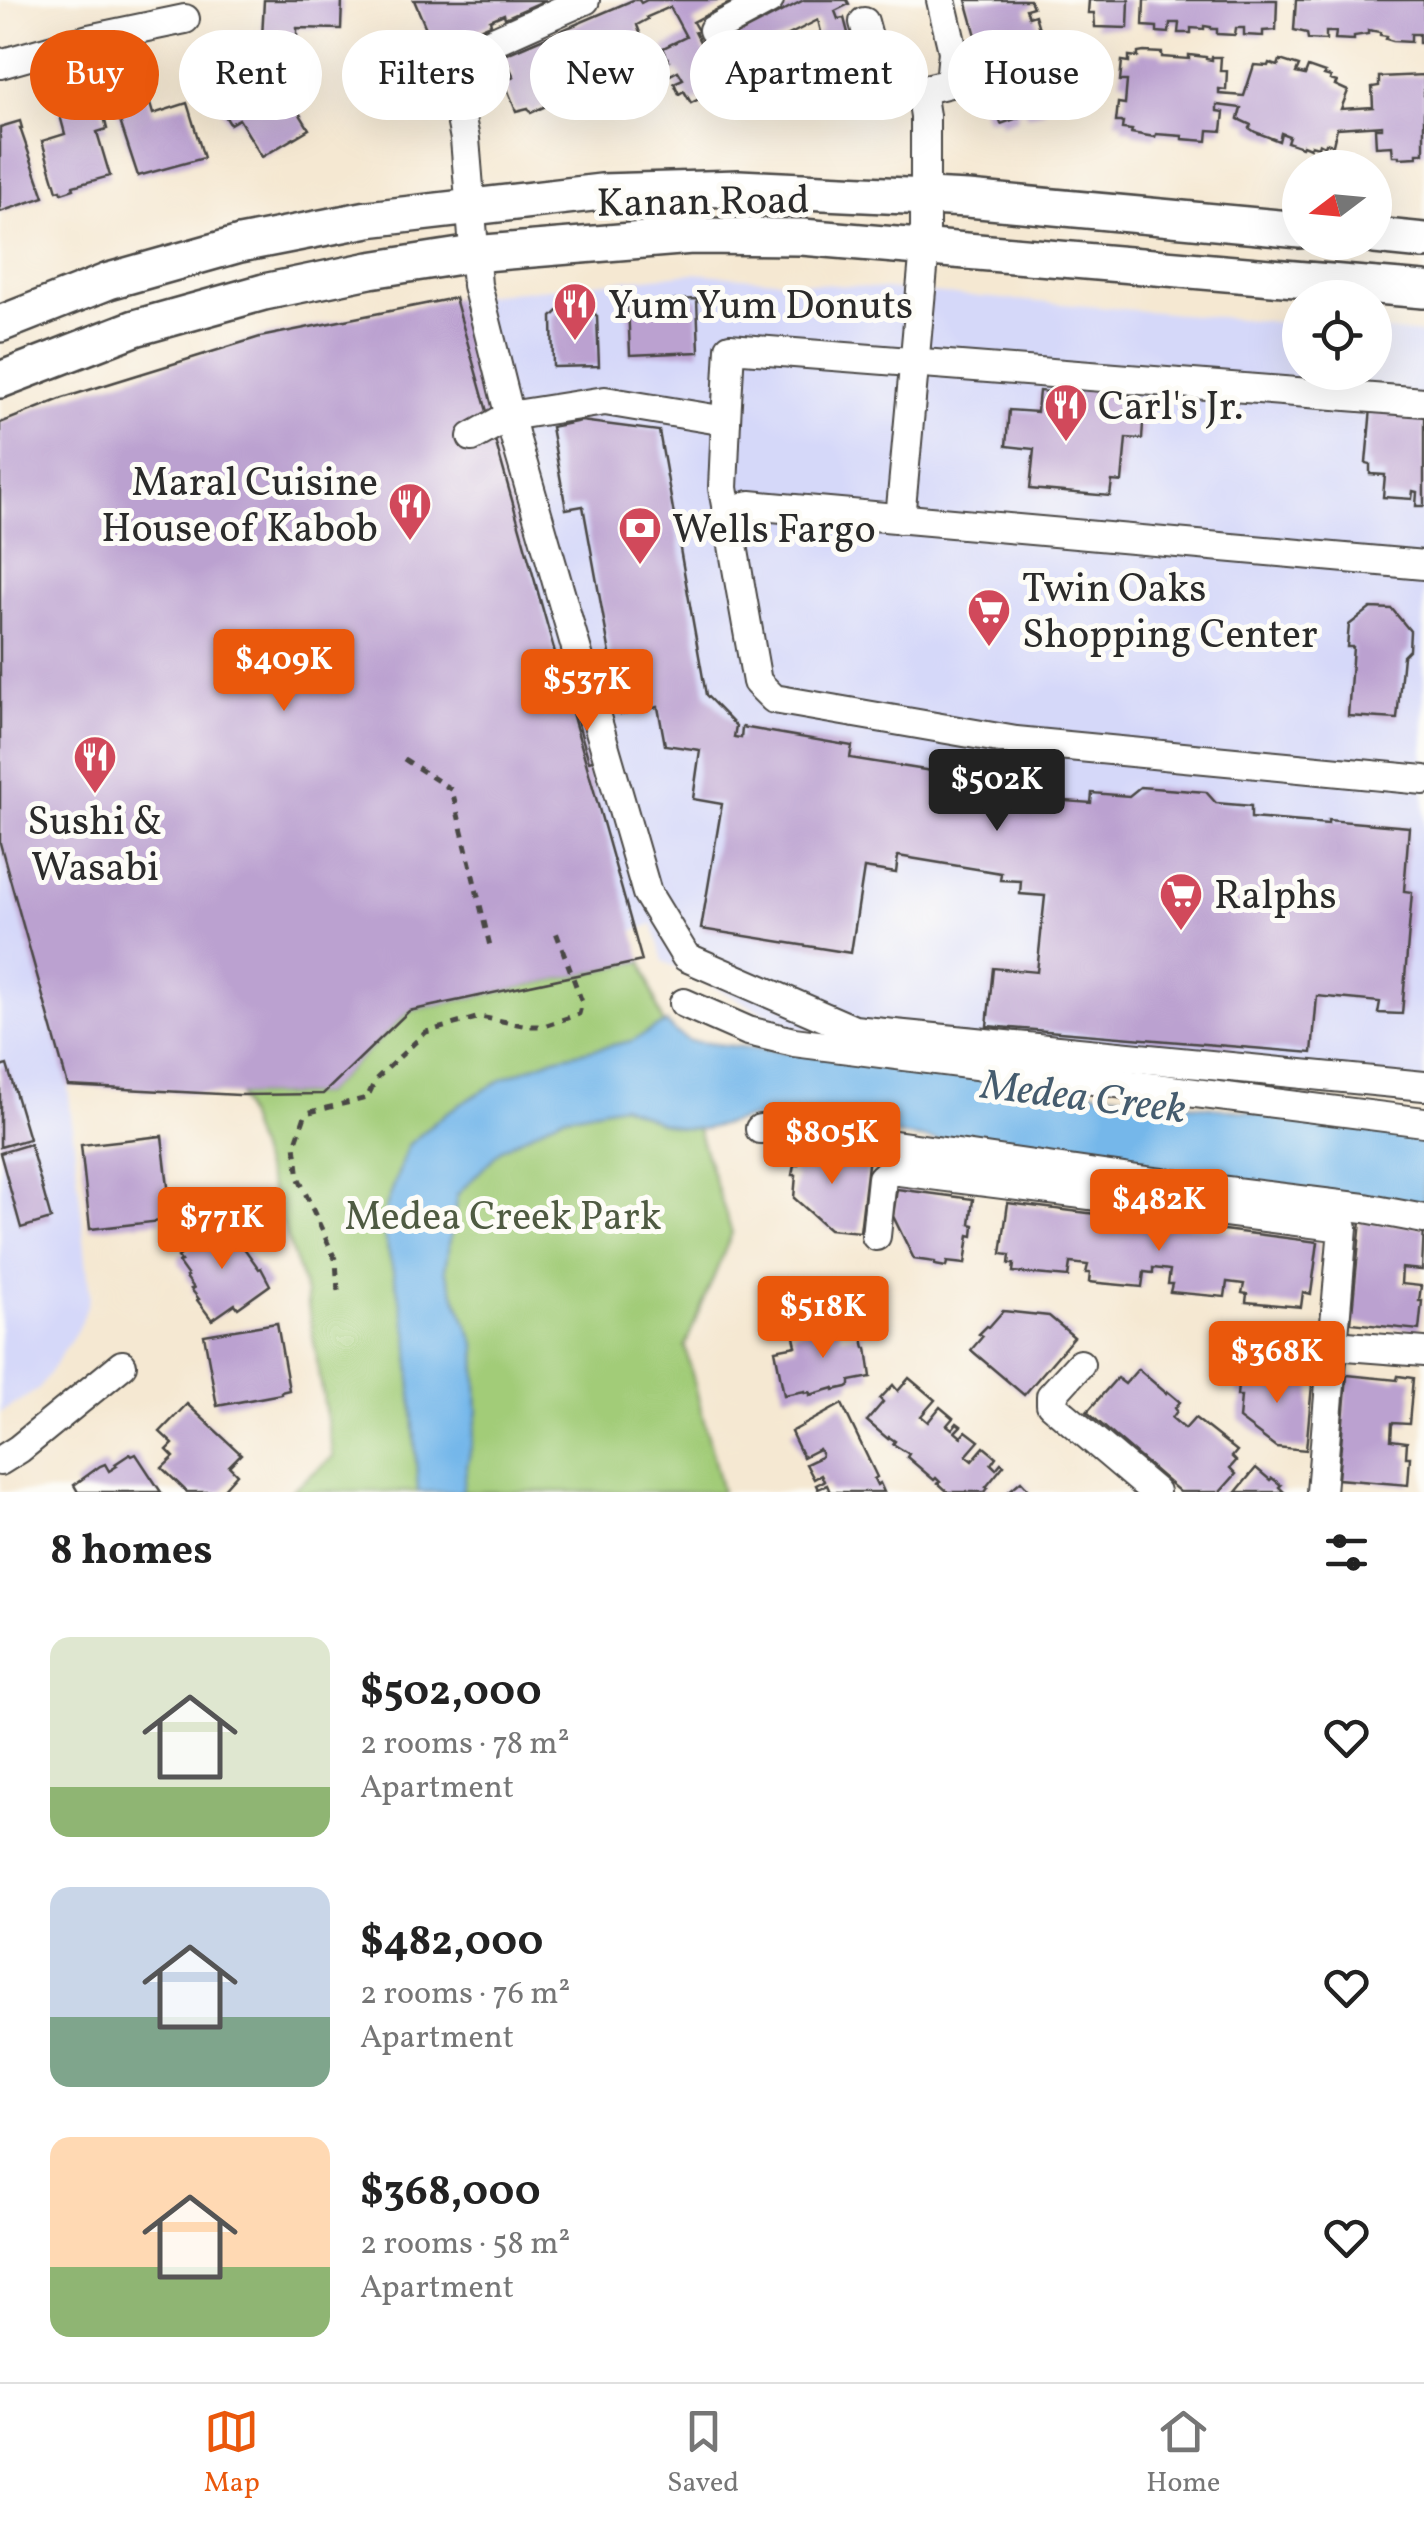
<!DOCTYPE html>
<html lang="en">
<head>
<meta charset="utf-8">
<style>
  :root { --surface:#fff; --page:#f2f2f2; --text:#222; --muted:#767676; --line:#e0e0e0; --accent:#ea580c }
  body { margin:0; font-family:Vollkorn,serif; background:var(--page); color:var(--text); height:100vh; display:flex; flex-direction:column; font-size:38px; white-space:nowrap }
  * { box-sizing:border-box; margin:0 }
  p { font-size:32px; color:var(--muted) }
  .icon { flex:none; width:55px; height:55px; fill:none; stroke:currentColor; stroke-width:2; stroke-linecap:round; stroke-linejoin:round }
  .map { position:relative; height:1492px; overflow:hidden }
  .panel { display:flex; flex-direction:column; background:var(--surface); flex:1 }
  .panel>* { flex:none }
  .top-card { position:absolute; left:30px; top:30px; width:1365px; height:90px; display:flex; gap:20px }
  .needle { width:65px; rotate:254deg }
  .buttons { position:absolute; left:1282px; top:150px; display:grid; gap:20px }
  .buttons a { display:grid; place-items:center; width:110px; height:110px; border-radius:50%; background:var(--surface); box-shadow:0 10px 40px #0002; font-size:50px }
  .price { position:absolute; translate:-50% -85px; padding:0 22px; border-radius:10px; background:var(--accent); color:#fff; font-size:32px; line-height:65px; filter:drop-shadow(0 2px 5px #0008) }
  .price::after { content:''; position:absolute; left:50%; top:60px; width:30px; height:22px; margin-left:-15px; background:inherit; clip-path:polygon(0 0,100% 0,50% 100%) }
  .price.selected { background:#222; color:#fff }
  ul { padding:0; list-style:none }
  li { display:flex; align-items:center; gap:30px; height:250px; padding:0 50px }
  li span { display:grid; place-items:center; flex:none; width:280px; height:200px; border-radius:20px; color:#555 }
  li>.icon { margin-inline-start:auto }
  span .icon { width:120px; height:120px; fill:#fffc; stroke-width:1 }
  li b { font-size:42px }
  h2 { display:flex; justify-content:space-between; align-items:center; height:120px; padding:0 50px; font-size:42px }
  .chip { padding:0 35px; border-radius:45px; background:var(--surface); box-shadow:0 10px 40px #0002; font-size:35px; line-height:90px }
  .chip.selected { background:var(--accent); color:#fff }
  .dock { display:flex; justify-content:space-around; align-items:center; height:140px; border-top:2px solid var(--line); background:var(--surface); font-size:28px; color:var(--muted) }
  .dock a { display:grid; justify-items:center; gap:5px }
  .dock .selected { color:var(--accent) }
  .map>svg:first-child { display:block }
</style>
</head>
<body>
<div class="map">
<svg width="1424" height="1492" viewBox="0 0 1424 1492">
  <rect width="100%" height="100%" fill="#fdfcf7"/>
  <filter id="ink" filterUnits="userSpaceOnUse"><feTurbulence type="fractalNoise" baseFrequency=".01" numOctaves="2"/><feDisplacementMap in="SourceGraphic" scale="20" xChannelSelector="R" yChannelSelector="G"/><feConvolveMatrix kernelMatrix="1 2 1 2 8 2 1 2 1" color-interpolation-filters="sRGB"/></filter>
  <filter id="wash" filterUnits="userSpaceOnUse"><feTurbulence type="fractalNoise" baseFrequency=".0048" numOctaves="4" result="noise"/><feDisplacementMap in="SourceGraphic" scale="40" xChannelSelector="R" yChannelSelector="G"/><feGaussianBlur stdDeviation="2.25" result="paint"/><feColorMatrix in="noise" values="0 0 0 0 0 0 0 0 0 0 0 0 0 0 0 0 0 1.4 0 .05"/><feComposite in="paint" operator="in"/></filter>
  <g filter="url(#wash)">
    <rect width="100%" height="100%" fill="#f5e8d2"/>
    <!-- built -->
    <g fill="#d5d8f9">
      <polygon points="693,273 1300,324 1300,372 1375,372 1375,330 1424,334 1424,1106 796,1029 663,961 653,924 633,931 455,298"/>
      <polygon points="0,843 68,1086 90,1296 81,1324 39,1389 0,1413"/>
    </g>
    <!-- green -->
    <polygon fill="#a2cc78" stroke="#667c52" stroke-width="2.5" points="642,961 732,1233 685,1346 722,1492 290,1492 333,1457 306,1293 239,1095 323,1094 409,1011"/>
    <!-- water -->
    <path fill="#74b7ea" stroke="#50718a" stroke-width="2.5" d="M667,1023L674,1031L689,1041L814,1055L1424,1135V1208L805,1122L750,1118L704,1129L680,1128L659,1122L622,1105L561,1117L502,1149L457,1195L445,1270L476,1346L478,1412L462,1492H418L408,1332L381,1222L408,1145L446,1113L504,1078L554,1058L631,1041C645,1035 653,1027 667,1023Z"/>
    <g id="blocks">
      <!-- building -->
      <g fill="#bba1d0">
        <polygon points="264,0 342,0 341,29 297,28 297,40 262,38"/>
        <polygon points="414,0 546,0 505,18 504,14 490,20 491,24 442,45 441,41 433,45"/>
        <polygon points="633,0 639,0 641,3 647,0 735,0 693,22 698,31 695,32 715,72 719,69 709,49 804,0 847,0 849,4 835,11 838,19 844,18 867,105 847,111 844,98 807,107 805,97 800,99 795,83 806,81 804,72 793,75 789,63 794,61 791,47 816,40 815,34 821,32 818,20 769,45 785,76 772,83 774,88 765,93 760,84 750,89 755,98 746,102 743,98 730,104 721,88 691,103 684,91 679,94 674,83 683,79 678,71 670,75 664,64 669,61 663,48 686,37 670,7 647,17 648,19 637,25 648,54 638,61 641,66 623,73 620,66 612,70 614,77 598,83 596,79 590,82 589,80 576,85 572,89 574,95 556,102 554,96 546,99 548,105 531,113 528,108 516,111 504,81 514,77 504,55"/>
        <polygon points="966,0 1030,0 1033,7 1026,9 1029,17 1035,15 1040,32 1038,32 1040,38 1037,39 1037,52 1035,52 1038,61 1018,67 1021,76 1046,68 1055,100 1043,106 1044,111 1027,116 1024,109 1017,111 1018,118 1001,124 999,118 986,119 976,88 1006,79 1004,70 987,75"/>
        <polygon points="1089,0 1129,0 1128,28 1095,27 1094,13 1088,13"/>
        <polygon points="1144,0 1277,0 1276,30 1263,31 1263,36 1244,35 1244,28 1236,28 1235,35 1217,34 1217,29 1211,29 1211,27 1204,26 1204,29 1191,28 1191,33 1178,33 1179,23 1170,23 1169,33 1157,32 1157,27 1143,26"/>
        <polygon points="1296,0 1424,0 1424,43 1419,43 1419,34 1411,34 1411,42 1393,41 1386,39 1387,36 1380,35 1380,32 1368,30 1368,34 1354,36 1354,40 1335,39 1336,32 1326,32 1326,40 1308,39 1307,33 1294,30"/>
        <polygon points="1144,52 1162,53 1162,57 1189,59 1189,55 1206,57 1206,59 1212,60 1212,57 1221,57 1220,71 1227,71 1226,90 1219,89 1219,94 1244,96 1254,65 1268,66 1269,63 1278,66 1280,60 1299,66 1296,73 1305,75 1308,67 1325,73 1324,75 1331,77 1330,80 1337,82 1335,85 1348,91 1341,109 1373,107 1372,87 1379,86 1379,77 1424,75 1424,153 1417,153 1417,157 1399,158 1399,156 1393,156 1392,146 1376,147 1375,128 1382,128 1382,125 1337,128 1333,145 1326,143 1325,146 1319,143 1318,147 1311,145 1310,148 1303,145 1302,147 1287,142 1289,136 1281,133 1279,141 1255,132 1249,128 1251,125 1238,119 1241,108 1217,105 1217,111 1224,112 1222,131 1208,130 1207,141 1182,139 1182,136 1156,134 1155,137 1131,133 1132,130 1122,129 1123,122 1116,122 1118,103 1125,104 1127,81 1120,81 1122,61 1129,62 1129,56 1138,57 1138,53"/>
        <polygon points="246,73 260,96 281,83 309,129 262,157 239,119 230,124 211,93"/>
        <polygon points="146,90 153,114 187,103 204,158 138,176 113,100"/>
        <polygon points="99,96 107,129 97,132 110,176 73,186 74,189 62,193 61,190 57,191 42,141 65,134 58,108"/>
        <polygon points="20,121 22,128 20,128 44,197 0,212 0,127"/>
        <polygon points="455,298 642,961 409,1011 323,1094 239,1095 68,1086 0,843 0,423 63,398 260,337"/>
        <polygon points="697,299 699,352 630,355 628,302"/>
        <polygon points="591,310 597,316 599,366 553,367 552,317 558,311"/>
        <polygon points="1076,388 1130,393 1128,407 1144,408 1142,439 1126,438 1122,482 1112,481 1110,496 1030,489 1034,449 1006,446 1009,410 1037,412 1039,391 1075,394"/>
        <polygon points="1371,408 1424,414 1424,506 1416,506 1417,492 1413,491 1412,499 1383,497 1385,475 1370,474 1370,464 1366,463"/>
        <polygon points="581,421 659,431 706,695 736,726 734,737 741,738 742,727 852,746 850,758 1000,782 1002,786 1014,787 1018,793 1045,794 1052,800 1091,803 1092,793 1129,796 1140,787 1206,792 1216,803 1251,806 1251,818 1328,824 1328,820 1409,827 1404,891 1412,892 1402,1014 1378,1013 1380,1002 1317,996 1312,1053 987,1026 993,968 1037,972 1045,896 1020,894 1021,881 1000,880 1001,873 898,856 896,873 864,868 851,953 701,929 722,804 693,799 700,750 665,745 658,707 621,714 583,506 566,509 551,427"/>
        <polygon points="1371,608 1392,609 1410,631 1409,650 1403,656 1397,719 1348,716 1353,647 1347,647 1349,625"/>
        <polygon points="586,707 600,758 589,761 574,710"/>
        <polygon points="7,1065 29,1139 0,1147 0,1067"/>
        <polygon points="162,1136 171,1212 160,1213 161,1221 90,1229 81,1145"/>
        <polygon points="30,1144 51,1219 21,1228 0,1153"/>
        <polygon points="800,1148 869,1156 860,1232 829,1229 794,1198 796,1175 792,1175 794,1165 798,1165"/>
        <polygon points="897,1189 973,1199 970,1224 974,1225 973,1236 969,1235 965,1264 947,1262 946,1267 935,1265 935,1262 914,1259 893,1216"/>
        <polygon points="1008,1203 1318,1242 1311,1294 1303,1292 1301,1307 1246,1302 1247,1294 1242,1293 1244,1284 1227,1282 1225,1297 1170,1292 1172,1284 1168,1284 1170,1270 1153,1268 1153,1273 1144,1272 1142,1287 1089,1282 1090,1273 1086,1273 1088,1265 1070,1263 1068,1277 1013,1272 1014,1264 1009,1264 1010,1255 1001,1254"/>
        <polygon points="1361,1221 1424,1227 1422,1270 1402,1268 1401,1284 1421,1286 1419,1301 1422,1301 1419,1330 1351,1323"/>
        <polygon points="226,1223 259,1269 261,1268 270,1285 238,1308 235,1304 212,1320 197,1300 199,1299 191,1289 194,1288 186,1277 188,1276 178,1262 181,1261 178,1257"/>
        <polygon points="1003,1311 1049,1316 1074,1337 1024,1395 971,1350 983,1336 979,1334 987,1326 989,1327"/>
        <polygon points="277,1323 289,1390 281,1392 281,1394 217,1406 204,1335"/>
        <polygon points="838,1323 841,1337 862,1333 865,1348 867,1348 871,1377 850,1381 850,1385 847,1387 834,1390 834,1388 810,1395 810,1392 805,1393 805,1391 784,1395 775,1350 796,1346 793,1332"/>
        <polygon points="1243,1367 1313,1374 1306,1450 1276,1447 1239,1419 1241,1396 1237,1396 1238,1385 1241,1385"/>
        <polygon points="1138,1369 1166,1393 1167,1391 1180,1402 1175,1408 1177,1411 1172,1418 1185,1429 1195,1418 1237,1451 1232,1457 1236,1461 1230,1468 1236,1474 1220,1492 1180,1492 1087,1412 1117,1378 1125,1384"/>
        <polygon points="1347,1375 1397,1380 1398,1376 1413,1378 1409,1424 1392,1423 1391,1440 1407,1442 1406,1457 1410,1457 1408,1485 1338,1479"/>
        <polygon points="909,1378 935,1400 921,1416 928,1422 940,1407 953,1418 947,1425 952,1429 957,1423 961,1426 955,1432 961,1437 966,1431 979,1441 966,1456 972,1461 984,1447 996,1457 991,1464 996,1469 1001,1463 1004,1465 986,1487 988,1488 985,1492 948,1492 938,1483 940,1482 936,1478 934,1480 907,1457 909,1454 893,1444 895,1441 889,1437 888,1439 867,1421 883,1402 880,1399 893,1385 898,1391"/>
        <polygon points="187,1404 241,1454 229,1466 237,1474 221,1492 187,1492 162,1468 174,1457 167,1450 173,1444 160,1432"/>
        <polygon points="842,1404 877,1477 874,1479 877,1485 880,1483 884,1492 830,1492 827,1485 818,1489 816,1485 824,1481 821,1475 814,1479 806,1464 821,1457 822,1454 819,1449 803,1457 791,1432"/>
        <polygon points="130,1454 132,1456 136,1454 161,1492 78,1492 74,1485 100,1466 105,1464 109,1471 117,1466 115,1464"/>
        <polygon points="1256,1468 1270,1480 1272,1478 1281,1485 1279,1487 1284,1492 1236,1492"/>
        <polygon points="1021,1481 1031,1492 1008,1492"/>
      </g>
    </g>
  </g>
  <g filter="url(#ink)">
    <use href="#blocks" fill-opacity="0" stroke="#494744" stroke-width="2.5"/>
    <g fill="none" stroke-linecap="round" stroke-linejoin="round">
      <!-- minor casing -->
      <g stroke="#494744" stroke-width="32">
        <g id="minor">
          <polyline points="585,0 467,53 453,79 465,139 477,285 515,437 647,893 686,957 854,1030 1424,1086"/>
          <polyline points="864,22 885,99 950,83 953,51 941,0"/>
          <polyline points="713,30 769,0"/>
          <polyline points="0,64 89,39 185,19"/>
          <polyline points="726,421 730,348 1424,402"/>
          <polyline points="472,437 509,416 605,401 726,421 723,488 727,511 757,682 774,699 1016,741 1424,780"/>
          <polyline points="727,511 750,505 1424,565"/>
          <polyline points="900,519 925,247 925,116 921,90"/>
          <polyline points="684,1003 748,1031 794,1042 1424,1122"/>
          <polyline points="760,1129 777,1128 1131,1179 1365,1208 1424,1219"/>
          <polyline points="876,1236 882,1178 891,1170 1343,1227 1321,1492"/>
          <polyline points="1334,1345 1424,1352"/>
          <polyline points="1080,1364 1051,1396 1051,1404 1155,1492"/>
          <polyline points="0,1461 19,1449 122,1365"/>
        </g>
      </g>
      <!-- major casing -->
      <g stroke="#494744" stroke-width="40">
        <g id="major">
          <polyline points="1375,236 1424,241"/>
          <polyline points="0,324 109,281 240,244 368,219 601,192 739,188 968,199 1300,230"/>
          <polyline points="0,380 135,328 264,292 370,270 473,254 692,236 802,237 1424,290"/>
        </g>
      </g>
      <!-- path -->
      <g stroke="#494744" stroke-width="5" stroke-dasharray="8 8" stroke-linecap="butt">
        <polyline points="404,759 452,790 490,946"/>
        <polyline points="338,1291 336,1261 299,1179 295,1145 306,1113 367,1098 376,1079 426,1032 480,1017 528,1026 544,1026 579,1014 582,1002 556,932"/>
      </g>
      <!-- minor -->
      <use href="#minor" stroke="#fff" stroke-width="28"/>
      <!-- major -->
      <use href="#major" stroke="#fff" stroke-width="35"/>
    </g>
  </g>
  <!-- icons -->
  <defs>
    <g id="restaurant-pin" transform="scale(2.25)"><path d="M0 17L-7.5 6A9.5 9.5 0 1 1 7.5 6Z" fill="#d1495b" stroke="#fdfcf7"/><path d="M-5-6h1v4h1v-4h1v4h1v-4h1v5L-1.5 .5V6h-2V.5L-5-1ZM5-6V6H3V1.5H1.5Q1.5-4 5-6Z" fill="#fff"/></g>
    <g id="bank-pin" transform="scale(2.25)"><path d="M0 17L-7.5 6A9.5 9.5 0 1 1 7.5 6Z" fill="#d1495b" stroke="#fdfcf7"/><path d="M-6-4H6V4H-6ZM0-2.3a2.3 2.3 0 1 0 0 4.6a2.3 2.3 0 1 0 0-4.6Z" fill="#fff"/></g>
    <g id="supermarket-pin" transform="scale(2.25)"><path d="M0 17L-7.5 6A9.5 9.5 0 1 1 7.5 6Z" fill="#d1495b" stroke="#fdfcf7"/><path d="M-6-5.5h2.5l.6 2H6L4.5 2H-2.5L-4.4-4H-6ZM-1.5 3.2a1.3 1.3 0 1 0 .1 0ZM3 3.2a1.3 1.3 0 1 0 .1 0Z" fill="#fff"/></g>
  </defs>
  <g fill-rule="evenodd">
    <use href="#restaurant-pin" x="575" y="304"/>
    <use href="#restaurant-pin" x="1066" y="405"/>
    <use href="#restaurant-pin" x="410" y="504"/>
    <use href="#bank-pin" x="640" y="528"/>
    <use href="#supermarket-pin" x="989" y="610"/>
    <use href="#restaurant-pin" x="95" y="757"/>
    <use href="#supermarket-pin" x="1181" y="894"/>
  </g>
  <g text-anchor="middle" stroke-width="10" stroke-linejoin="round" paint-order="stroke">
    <!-- street labels -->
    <g font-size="40" fill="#2b2b2b" stroke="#fdfcf7">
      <text transform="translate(703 200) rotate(-1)" y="14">Kanan Road</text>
    </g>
    <!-- poi labels -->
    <g font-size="40" fill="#2b2b2b" stroke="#fdfcf7" text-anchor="start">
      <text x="608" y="318">Yum Yum Donuts</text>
      <text x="1098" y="419">Carl's Jr.</text>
      <text x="378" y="495" text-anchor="end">Maral Cuisine<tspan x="378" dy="46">House of Kabob</tspan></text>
      <text x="672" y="542">Wells Fargo</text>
      <text x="1022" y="601">Twin Oaks<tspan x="1022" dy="46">Shopping Center</tspan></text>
      <text x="95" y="834" text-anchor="middle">Sushi &amp;<tspan x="95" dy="46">Wasabi</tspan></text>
      <text x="1214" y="908">Ralphs</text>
    </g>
    <!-- park labels -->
    <g font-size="40" fill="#4f5b42" stroke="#fdfcf7">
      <text x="503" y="1229">Medea Creek Park</text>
    </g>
    <!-- water labels -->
    <g font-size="42" font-style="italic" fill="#455c6e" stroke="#fdfcf7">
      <text transform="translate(1084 1095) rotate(7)" y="15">Medea Creek</text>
    </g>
  </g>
</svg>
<div class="buttons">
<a><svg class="needle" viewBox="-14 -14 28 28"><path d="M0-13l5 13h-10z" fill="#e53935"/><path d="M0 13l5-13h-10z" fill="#767676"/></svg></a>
<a><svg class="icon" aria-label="locate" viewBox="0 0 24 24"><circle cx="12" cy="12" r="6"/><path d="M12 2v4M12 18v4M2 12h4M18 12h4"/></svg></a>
</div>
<b class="price" style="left:284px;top:714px">$409K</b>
<b class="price" style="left:587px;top:734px">$537K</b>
<b class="price selected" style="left:997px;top:834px">$502K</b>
<b class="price" style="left:832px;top:1187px">$805K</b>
<b class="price" style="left:1159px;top:1254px">$482K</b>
<b class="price" style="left:222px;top:1272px">$771K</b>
<b class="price" style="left:823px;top:1361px">$518K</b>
<b class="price" style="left:1277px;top:1406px">$368K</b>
<div class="top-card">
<a class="chip selected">Buy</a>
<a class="chip">Rent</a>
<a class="chip">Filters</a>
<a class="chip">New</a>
<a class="chip">Apartment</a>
<a class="chip">House</a>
</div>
</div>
<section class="panel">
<h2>8 homes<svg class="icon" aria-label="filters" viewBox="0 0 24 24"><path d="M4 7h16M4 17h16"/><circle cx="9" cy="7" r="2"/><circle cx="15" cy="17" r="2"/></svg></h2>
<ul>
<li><span style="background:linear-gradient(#dfe7d0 75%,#8fb573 0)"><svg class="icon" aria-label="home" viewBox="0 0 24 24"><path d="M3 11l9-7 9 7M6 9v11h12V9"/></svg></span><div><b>$502,000</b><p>2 rooms · 78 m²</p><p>Apartment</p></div><svg class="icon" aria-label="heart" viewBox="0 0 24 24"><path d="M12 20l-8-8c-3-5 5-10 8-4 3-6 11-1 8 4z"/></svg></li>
<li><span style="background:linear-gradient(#c9d6e8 65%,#7fa58c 0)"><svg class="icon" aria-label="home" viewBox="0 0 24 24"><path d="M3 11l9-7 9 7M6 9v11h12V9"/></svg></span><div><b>$482,000</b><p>2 rooms · 76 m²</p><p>Apartment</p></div><svg class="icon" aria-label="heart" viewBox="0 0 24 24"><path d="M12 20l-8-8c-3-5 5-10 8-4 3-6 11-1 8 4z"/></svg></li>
<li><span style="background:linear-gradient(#ffd9b3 65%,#8fb573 0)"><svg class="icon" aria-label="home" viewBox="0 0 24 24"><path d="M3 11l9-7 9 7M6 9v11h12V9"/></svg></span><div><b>$368,000</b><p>2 rooms · 58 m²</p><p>Apartment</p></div><svg class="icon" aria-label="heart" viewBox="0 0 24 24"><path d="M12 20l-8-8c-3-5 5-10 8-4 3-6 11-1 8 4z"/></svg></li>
</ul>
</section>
<nav class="dock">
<a class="selected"><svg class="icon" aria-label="map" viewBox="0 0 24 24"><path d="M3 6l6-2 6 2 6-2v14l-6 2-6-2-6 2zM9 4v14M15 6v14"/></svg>Map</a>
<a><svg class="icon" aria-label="saved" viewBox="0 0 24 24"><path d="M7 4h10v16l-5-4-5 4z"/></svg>Saved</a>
<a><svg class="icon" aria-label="home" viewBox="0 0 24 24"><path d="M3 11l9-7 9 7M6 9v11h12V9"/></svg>Home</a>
</nav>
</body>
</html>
